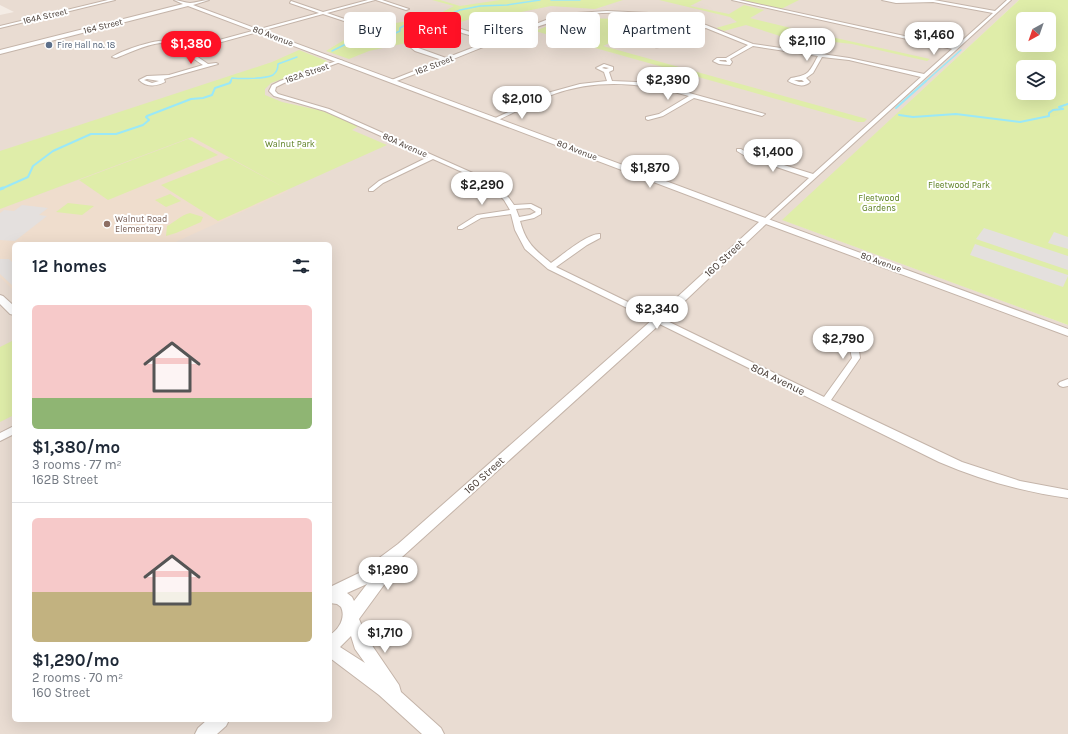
<!DOCTYPE html>
<html lang="en">
<head>
<meta charset="utf-8">
<style>
  :root { --surface:#fff; --page:#f6f6f7; --text:#1f2937; --muted:#747a83; --line:#e0e1e3; --accent:#ff1126 }
  body { margin:0; font-family:Karla,sans-serif; background:var(--page); color:var(--text); height:100vh; display:flex; flex-direction:column; font-size:15px; white-space:nowrap }
  * { box-sizing:border-box; margin:0 }
  p { font-size:13px; color:var(--muted) }
  .icon { flex:none; width:22px; height:22px; fill:none; stroke:currentColor; stroke-width:2; stroke-linecap:round; stroke-linejoin:round }
  .map { position:relative; flex:1; overflow:hidden }
  .panel { position:absolute; left:12px; top:242px; width:320px; height:480px; display:flex; flex-direction:column; background:var(--surface); border-radius:6px; box-shadow:0 4px 16px #0002 }
  .panel>* { flex:none }
  .banner { position:absolute; left:344px; top:12px; width:380px; height:36px; display:flex; gap:8px }
  .needle { width:26px; rotate:220deg }
  .fabs { position:absolute; left:1016px; top:12px; display:grid; gap:8px }
  .fabs a { display:grid; place-items:center; width:40px; height:40px; border-radius:6px; background:var(--surface); box-shadow:0 4px 16px #0002; font-size:20px }
  .price { position:absolute; translate:-50% -34px; padding:0 9px; border-radius:14px; background:#fff; color:#222; font-size:13px; line-height:26px; filter:drop-shadow(0 1px 2px #0008) }
  .price::after { content:''; position:absolute; left:50%; top:24px; width:12px; height:9px; margin-left:-6px; background:inherit; clip-path:polygon(0 0,100% 0,50% 100%) }
  .price.active { background:var(--accent); color:#fff }
  ul { padding:0; list-style:none }
  li { display:grid; align-content:center; gap:8px; height:212px; padding:0 20px }
  li+li { border-top:1px solid var(--line) }
  li span { display:grid; place-items:center; height:124px; border-radius:6px; color:#555 }
  li>.icon { margin-inline-start:auto }
  span .icon { width:72px; height:72px; fill:#fffc; stroke-width:1 }
  li b { font-size:17px }
  h2 { display:flex; justify-content:space-between; align-items:center; height:48px; padding:0 20px; font-size:17px }
  .pill { padding:0 14px; border-radius:6px; background:var(--surface); box-shadow:0 4px 16px #0002; font-size:14px; line-height:36px }
  .pill.active { background:var(--accent); color:#fff }
  .map>svg:first-child { display:block }
</style>
</head>
<body>
<div class="map">
<svg width="1068" height="734" viewBox="0 0 1068 734">
  <rect width="100%" height="100%" fill="#f4ece5"/>
  <!-- residential -->
  <path fill="#e9dcd2" fill-rule="evenodd" d="M0,0H1019L783,220L1068,325V734H0V15L14,12L0,5ZM14,244H330V720H14Z"/>
  <!-- education -->
  <polygon fill="#efddcd" points="192,137 283,186 288,191 171,244 14,244 14,291 0,277 0,209"/>
  <!-- green -->
  <g fill="#dfeda9" fill-rule="evenodd">
    <polygon points="432,0 440,0 460,6 500,0 623,0 595,9 551,6 521,12 506,18 529,24 523,27 481,15 430,33 424,31 406,43 369,51 349,59 326,51 344,40 362,32 380,30 379,27 385,25 435,16 454,6"/>
    <polygon points="659,0 702,0 690,6 729,14 744,5 764,10 750,18 791,28 930,59 927,61 852,44 780,36 746,25 724,31 716,28 737,22 730,17"/>
    <polygon points="739,0 799,0 781,9"/>
    <path d="M1019,0H1068V325L782,220ZM1023,19H1049V45H1023ZM1023,67H1049V93H1023Z"/>
    <polygon points="576,18 623,19 653,23 603,46 867,119 864,122 858,122 535,31 553,24"/>
    <polygon points="299,50 327,61 327,63 271,83 265,89 265,95 282,102 323,111 356,125 357,127 352,130 387,145 218,221 161,185 229,158 285,188 192,137 0,209 0,151 272,62"/>
    <polygon points="188,139 218,155 108,200 79,180"/>
    <polygon points="170,194 181,201 166,207 155,200"/>
    <polygon points="68,203 94,206 82,215 56,212"/>
    <path d="M190,213L203,217L201,222L176,233L166,236L167,226C175,222 181,215 190,213Z"/>
    <polygon points="14,340 14,415 0,422 0,347"/>
  </g>
  <!-- parking -->
  <g fill="#e4e0de">
    <polygon points="22,205 48,208 39,215 47,216 15,241 0,240 0,213 4,210 14,211"/>
    <polygon points="984,228 1068,256 1068,270 976,239"/>
    <polygon points="1054,232 1068,237 1068,249 1048,243"/>
    <polygon points="975,244 1068,275 1068,276 1063,287 970,255"/>
    <polygon points="0,259 9,259 14,264 14,287 0,274"/>
  </g>
  <g fill="none" stroke-linecap="round" stroke-linejoin="round">
    <!-- stream-far2 -->
    <g stroke="#9ae8f8" stroke-width="1.5">
      <polyline points="551,0 580,0"/>
      <polyline points="332,51 358,38 389,36 400,31 400,28 407,24 428,23 460,10 480,6 507,5 540,0"/>
      <path d="M230,82L232,78C241,79 265,79 273,75C277,72 278,68 278,64L297,57"/>
      <polyline points="925,82 961,50"/>
    </g>
    <!-- stream-far1 -->
    <g stroke="#9ae8f8" stroke-width="2">
      <polyline points="896,108 926,81"/>
      <polyline points="899,115 913,117 956,114 1020,122 1049,116 1049,113 1053,110 1063,109 1059,107 1068,104"/>
      <polyline points="1,189 28,177 33,166 53,151 91,134 116,134 143,125 149,120 146,117 147,116 191,99 203,98 212,95 215,88 230,83 231,81"/>
    </g>
    <!-- stream -->
    <polyline stroke="#9ae8f8" stroke-width="3" points="0,189 3,188"/>
    <!-- minor casing -->
    <g stroke="#c4b4a9" stroke-width="2">
      <g id="minor">
        <polygon points="108,0 115,0 0,28 0,26"/>
        <path d="M368,0H375L327,13L371,28V30L323,14L189,51L208,64L216,63L218,64L164,79L165,82C156,87 146,87 139,80L147,76L169,75L203,65C192,58 178,45 164,43C152,42 128,53 116,58L112,57C121,51 155,39 166,41C173,42 180,46 186,49L319,13L290,3L291,1L323,12ZM147,79L159,81L152,83L144,80Z"/>
        <polygon points="376,0 382,0 409,9 406,10"/>
        <path d="M732,0H739L955,47L993,13L933,2L896,3L882,0H934L995,11L1007,0H1011L767,222H763V220L809,178L747,157L737,151V149H741L751,155L813,174L921,77L849,60L822,57L813,73L806,78L810,82C804,88 795,85 788,81L791,78C810,75 809,72 818,56L753,46L730,59L732,62L730,65L719,64L713,61L717,58H726L748,45L706,28L682,34L664,42L665,44C660,49 652,48 647,43L650,40H660L678,32L701,26C662,16 616,8 576,16C549,21 524,32 498,41C463,55 429,69 394,82L389,81L442,60L415,51L410,47V45L446,58L490,41L462,33L458,30V28L495,40L546,20L577,13L607,11L649,13L670,16L706,25L753,44L849,58L924,74L952,49ZM653,42H660V44L652,43ZM720,60H726L727,62L719,61ZM794,80H802L804,82H799Z"/>
        <path d="M339,60L343,61L284,83L276,87L275,91L278,94L329,109L493,182L509,198L514,205L531,204L541,209V214L534,218L520,221C526,243 534,249 551,263C561,256 588,233 600,234V238L587,245L556,267L824,397L852,358C850,350 849,345 854,338L868,337L869,339L868,341L860,343L858,344L860,358L831,400L962,462L1020,481L1068,490V498C1023,492 981,480 939,462L548,269L525,249L515,230L511,214L481,218L462,229H458V227L477,215L510,210L504,200L489,184L433,159L383,183L373,191H369V189L379,181L428,157L325,111L274,96L269,91L272,85L280,81ZM530,208L536,212L530,215L519,217L516,209Z"/>
        <path d="M604,64L613,67V70L609,72L612,81L636,82L664,86L765,114L762,116L694,98L663,116L648,120L646,119V117L659,114L689,96C644,83 599,78 554,94C534,102 515,112 496,121L491,120L551,92L580,84L607,81L604,72L596,68ZM604,67L609,68L606,69L602,68Z"/>
        <polygon points="1068,379 1068,386 1063,387 1060,386 1058,384 1060,382"/>
        <polygon points="14,426 14,434 0,441 0,433"/>
      </g>
    </g>
    <!-- tertiary casing -->
    <g stroke="#c4b4a9" stroke-width="2">
      <g id="tertiary">
        <path d="M174,0C179,0 185,3 190,3C196,3 202,0 209,0L193,5L757,215L1068,329V336L766,224L669,316L402,557L400,563L359,619L367,638L399,685L401,692L441,728L444,734H422L379,695L330,658V635C339,629 346,618 341,607L337,604L330,603V587L359,573L398,544L661,312L759,222L188,6L0,54V50L183,4ZM367,584L354,601L352,597L347,593ZM351,636L355,649L365,663L340,647Z"/>
        <polygon points="0,295 3,296 14,306 14,315 10,314 0,304"/>
        <polygon points="207,720 229,720 226,726 217,734 195,734 198,728"/>
      </g>
    </g>
    <!-- minor -->
    <use href="#minor" fill="#fff" fill-rule="evenodd"/>
    <!-- tertiary -->
    <use href="#tertiary" fill="#fff" fill-rule="evenodd"/>
  </g>
  <!-- markers -->
  <circle fill="#5c6f8a" stroke="#fff" stroke-width="1.5" cx="49" cy="45" r="4"/>
  <circle fill="#8d6e63" stroke="#fff" stroke-width="1.5" cx="107" cy="224" r="4"/>
  <g text-anchor="middle" stroke-width="4" stroke-linejoin="round" paint-order="stroke">
    <!-- far-street labels -->
    <g font-size="9" fill="#473b34" stroke="#fff">
      <text transform="translate(45 16) rotate(-13)" y="3">164A Street</text>
      <text transform="translate(103 26) rotate(-14)" y="3">164 Street</text>
      <text transform="translate(273 36) rotate(21)" y="3">80 Avenue</text>
      <text transform="translate(434 65) rotate(-21)" y="3">162 Street</text>
      <text transform="translate(307 73) rotate(-19)" y="3">162A Street</text>
      <text transform="translate(405 145) rotate(24)" y="3">80A Avenue</text>
      <text transform="translate(577 150) rotate(21)" y="3">80 Avenue</text>
      <text transform="translate(881 262) rotate(20)" y="3">80 Avenue</text>
    </g>
    <!-- far-service labels -->
    <g font-size="9" fill="#4e5e75" stroke="#fff" text-anchor="start">
      <text x="57" y="48">Fire Hall no. 18</text>
    </g>
    <!-- far-park labels -->
    <g font-size="9" fill="#5b7f21" stroke="#fff">
      <text x="290" y="147">Walnut Park</text>
      <text x="959" y="188">Fleetwood Park</text>
      <text x="879" y="201">Fleetwood<tspan x="879" dy="10">Gardens</tspan></text>
    </g>
    <!-- far-education labels -->
    <g font-size="9" fill="#785e54" stroke="#fff" text-anchor="start">
      <text x="115" y="222">Walnut Road<tspan x="115" dy="10">Elementary</tspan></text>
    </g>
    <!-- street labels -->
    <g font-size="11" fill="#473b34" stroke="#fff">
      <text transform="translate(724 258) rotate(-43)" y="4">160 Street</text>
      <text transform="translate(778 379) rotate(26)" y="4">80A Avenue</text>
      <text transform="translate(484 475) rotate(-42)" y="4">160 Street</text>
    </g>
  </g>
</svg>
<div class="fabs">
<a><svg class="needle" viewBox="-14 -14 28 28"><path d="M0-13l5 13h-10z" fill="#e53935"/><path d="M0 13l5-13h-10z" fill="#747a83"/></svg></a>
<a><svg class="icon" aria-label="layers" viewBox="0 0 24 24"><path d="M12 4l9 5-9 5-9-5zM3 14l9 5 9-5"/></svg></a>
</div>
<b class="price" style="left:934px;top:56px">$1,460</b>
<b class="price" style="left:807px;top:62px">$2,110</b>
<b class="price active" style="left:191px;top:65px">$1,380</b>
<b class="price" style="left:668px;top:101px">$2,390</b>
<b class="price" style="left:522px;top:120px">$2,010</b>
<b class="price" style="left:773px;top:173px">$1,400</b>
<b class="price" style="left:650px;top:189px">$1,870</b>
<b class="price" style="left:482px;top:206px">$2,290</b>
<b class="price" style="left:657px;top:330px">$2,340</b>
<b class="price" style="left:843px;top:360px">$2,790</b>
<b class="price" style="left:388px;top:591px">$1,290</b>
<b class="price" style="left:385px;top:654px">$1,710</b>
<div class="banner">
<a class="pill">Buy</a>
<a class="pill active">Rent</a>
<a class="pill">Filters</a>
<a class="pill">New</a>
<a class="pill">Apartment</a>
</div>
<section class="panel">
<h2>12 homes<svg class="icon" aria-label="filters" viewBox="0 0 24 24"><path d="M4 7h16M4 17h16"/><circle cx="9" cy="7" r="2"/><circle cx="15" cy="17" r="2"/></svg></h2>
<ul>
<li><span style="background:linear-gradient(#f6c9c9 75%,#8fb573 0)"><svg class="icon" aria-label="home" viewBox="0 0 24 24"><path d="M3 11l9-7 9 7M6 9v11h12V9"/></svg></span><div><b>$1,380/mo</b><p>3 rooms · 77 m²</p><p>162B Street</p></div></li>
<li><span style="background:linear-gradient(#f6c9c9 60%,#c2b280 0)"><svg class="icon" aria-label="home" viewBox="0 0 24 24"><path d="M3 11l9-7 9 7M6 9v11h12V9"/></svg></span><div><b>$1,290/mo</b><p>2 rooms · 70 m²</p><p>160 Street</p></div></li>
</ul>
</section>
</div>
</body>
</html>
